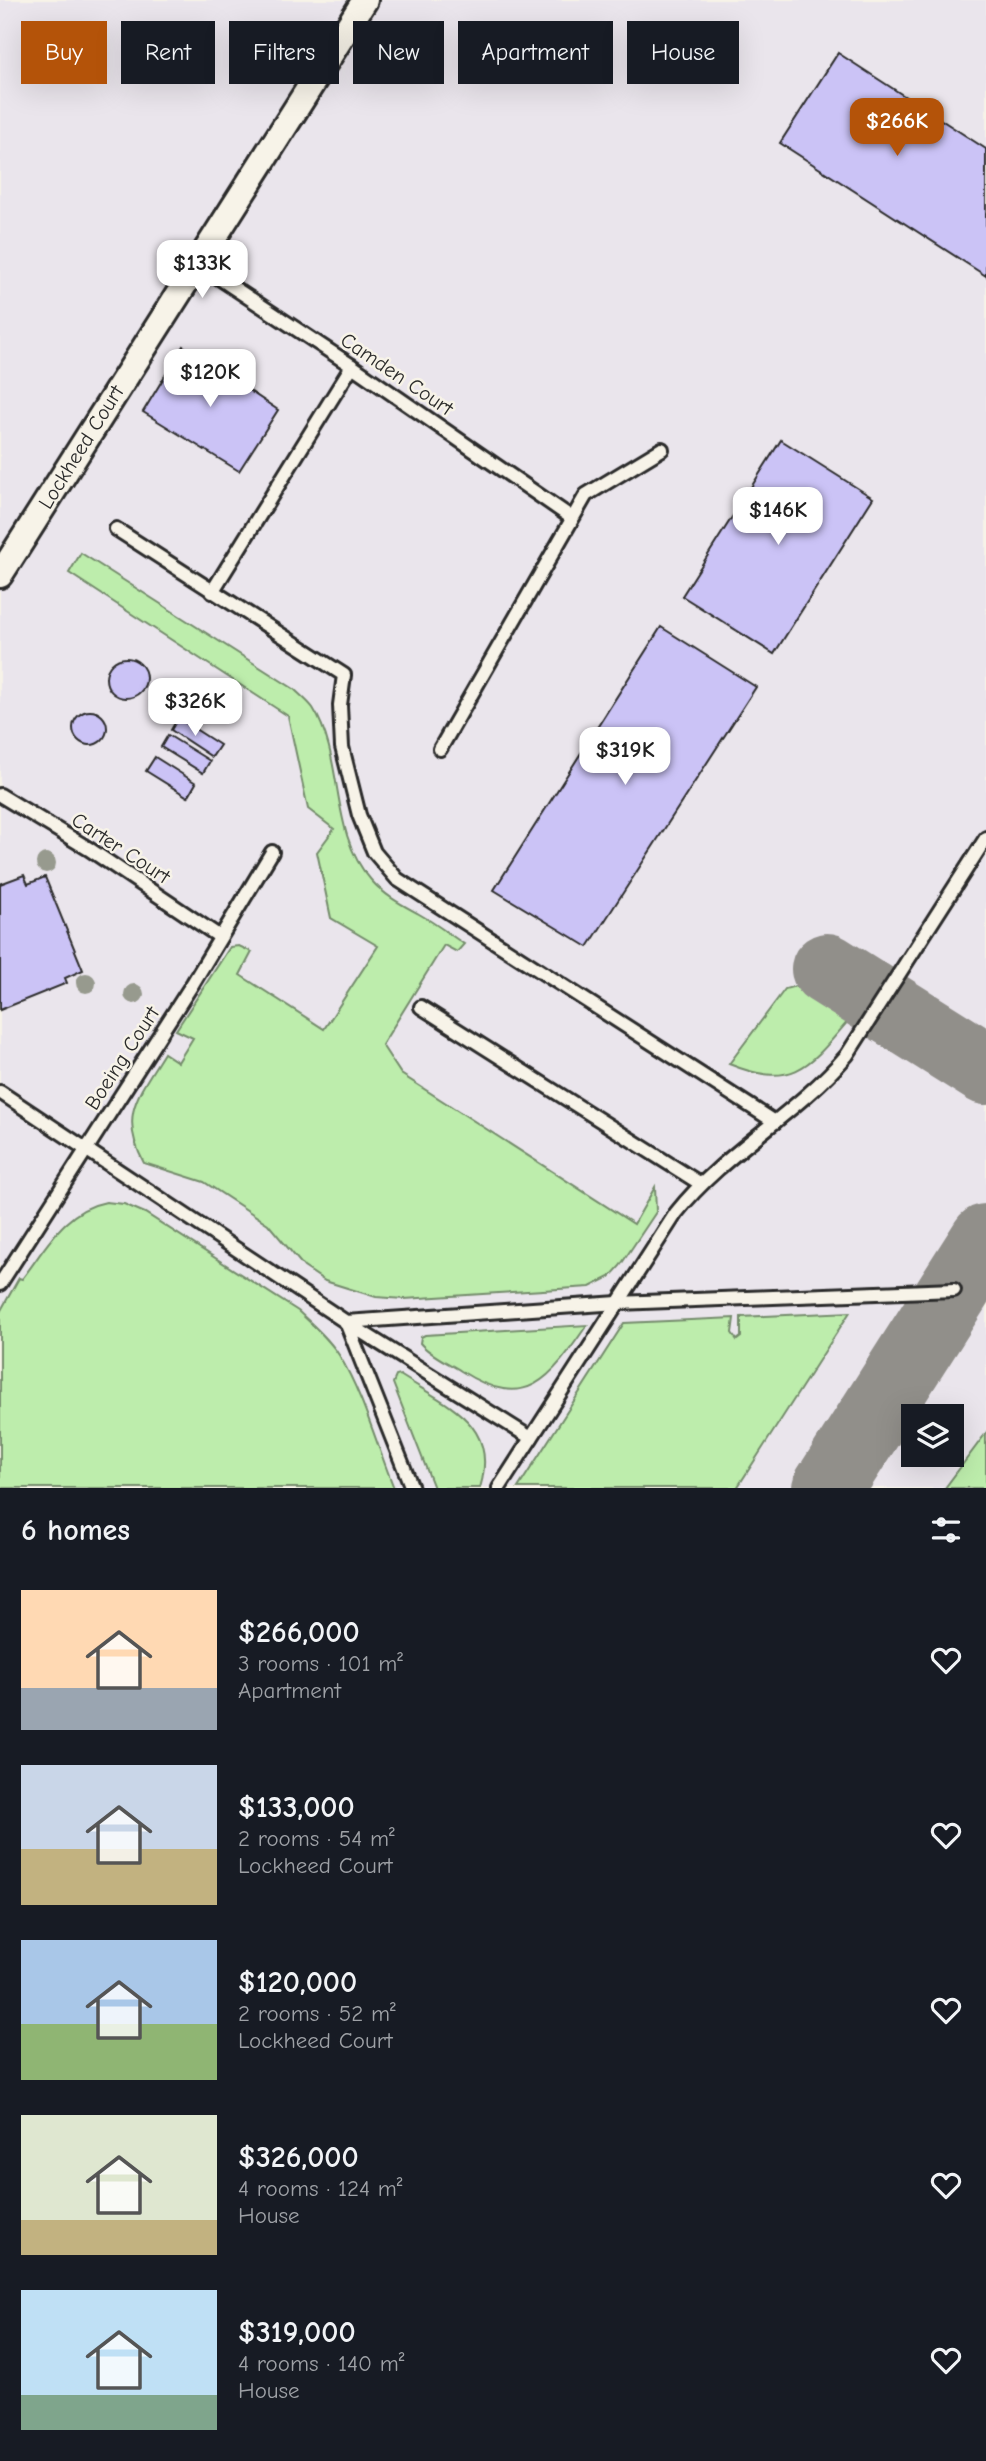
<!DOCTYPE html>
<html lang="en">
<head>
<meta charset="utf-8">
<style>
  :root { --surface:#171b24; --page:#242831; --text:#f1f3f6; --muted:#9ea1a6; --accent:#b45309 }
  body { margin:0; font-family:"Comic Neue",sans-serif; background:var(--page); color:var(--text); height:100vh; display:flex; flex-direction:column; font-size:26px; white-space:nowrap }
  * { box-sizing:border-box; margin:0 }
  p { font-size:23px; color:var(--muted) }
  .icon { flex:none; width:38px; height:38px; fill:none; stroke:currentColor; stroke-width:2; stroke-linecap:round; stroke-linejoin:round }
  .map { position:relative; height:1488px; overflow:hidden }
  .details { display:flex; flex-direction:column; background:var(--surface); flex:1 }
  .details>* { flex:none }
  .top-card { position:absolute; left:21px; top:21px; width:945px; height:63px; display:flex; gap:14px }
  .buttons { position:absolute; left:901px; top:1404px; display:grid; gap:14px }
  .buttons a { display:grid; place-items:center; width:63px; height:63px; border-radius:0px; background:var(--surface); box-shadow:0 7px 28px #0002; font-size:35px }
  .price { position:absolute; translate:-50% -60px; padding:0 16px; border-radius:14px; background:#fff; color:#222; font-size:23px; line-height:46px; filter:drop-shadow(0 2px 4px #0008) }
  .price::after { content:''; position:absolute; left:50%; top:42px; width:21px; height:16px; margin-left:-10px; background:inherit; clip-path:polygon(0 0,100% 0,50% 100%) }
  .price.on { background:var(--accent); color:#fff }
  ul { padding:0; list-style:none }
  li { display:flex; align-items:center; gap:21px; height:175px; padding:0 21px }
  li span { display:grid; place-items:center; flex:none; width:196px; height:140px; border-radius:0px; color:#555 }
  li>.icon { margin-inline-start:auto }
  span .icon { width:84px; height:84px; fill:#fffc; stroke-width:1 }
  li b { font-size:30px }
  h2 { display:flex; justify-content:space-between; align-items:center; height:84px; padding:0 21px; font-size:30px }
  .pill { padding:0 24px; border-radius:0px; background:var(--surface); box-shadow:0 7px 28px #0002; font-size:24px; line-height:63px }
  .pill.on { background:var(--accent); color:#fff }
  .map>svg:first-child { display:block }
</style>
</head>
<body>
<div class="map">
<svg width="986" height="1488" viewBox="0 0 986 1488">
  <rect width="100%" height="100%" fill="#f7f3e8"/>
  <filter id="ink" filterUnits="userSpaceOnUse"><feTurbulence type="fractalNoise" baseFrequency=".0143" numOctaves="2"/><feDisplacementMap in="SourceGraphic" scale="14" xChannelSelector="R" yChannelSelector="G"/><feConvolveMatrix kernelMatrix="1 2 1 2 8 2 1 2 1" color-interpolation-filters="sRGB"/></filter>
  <g filter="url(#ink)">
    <!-- built -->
    <path fill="#eae5ec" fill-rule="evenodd" d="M0,0H986V1488H0ZM914,1416H952V1454H914Z"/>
    <!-- green -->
    <g fill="#bdedac" stroke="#748c6c" stroke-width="2">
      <path d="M81,553L294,689C300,695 308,701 313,708C345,759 329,833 371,880C385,896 401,904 419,914C435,923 449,934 464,944L457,952L444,945L382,1045L401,1074L634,1224L655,1187L656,1212L620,1266L610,1277L590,1287L404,1299L376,1297L325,1281L304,1267L268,1224L204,1182L144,1163C118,1115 139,1094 164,1053L178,1062L193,1038L176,1030L230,947L239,946L252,952L240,975L324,1029L378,946L331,918L317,852L334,829L308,809L288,716L69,573Z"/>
      <path d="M799,985L820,1003L849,1020C809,1067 793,1090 729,1064L785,989Z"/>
      <path d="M106,1202L124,1204L145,1213L298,1311C312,1324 329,1339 339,1355C363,1394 377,1446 394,1488H0V1312L19,1278L22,1279C46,1248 64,1210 106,1202Z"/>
      <polygon points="850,1312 737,1488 518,1488 624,1323 734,1318 732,1333 737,1340 741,1337 741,1317"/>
      <path d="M587,1325C550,1379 527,1413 461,1371C447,1362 430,1355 420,1343L421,1337L425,1335Z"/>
      <path d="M400,1375C446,1405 500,1423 480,1488H434L393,1383L396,1376Z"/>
      <polygon points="986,1433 986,1488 945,1488"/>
    </g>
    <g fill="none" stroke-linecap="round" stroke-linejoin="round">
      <!-- taxiway -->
      <g stroke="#918f8a" stroke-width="72">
        <polyline points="827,969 986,1069"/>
        <polyline points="828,1488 986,1240"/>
      </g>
    </g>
    <!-- building -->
    <g fill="#cbc3f6" stroke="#2b2b2b" stroke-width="2">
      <polygon points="838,53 986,149 986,276 780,143"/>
      <polygon points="183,346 278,410 239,471 143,412"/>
      <polygon points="781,440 873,498 774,654 682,596"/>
      <polygon points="661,627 756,687 588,947 494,890"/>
      <circle cx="126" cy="678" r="20"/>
      <circle cx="90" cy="728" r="17"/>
      <polygon points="178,718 220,745 212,757 171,730"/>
      <polygon points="168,735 210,761 203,773 161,747"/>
      <polygon points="155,757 196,783 188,797 146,771"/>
      <polygon points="24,875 28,884 45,877 83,970 65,978 67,983 0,1010 0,884"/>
    </g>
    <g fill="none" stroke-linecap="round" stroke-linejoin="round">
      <!-- lane casing -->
      <g stroke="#2b2b2b" stroke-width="18">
        <g id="lane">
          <polyline points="198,264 352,366 572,518"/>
          <polyline points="116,529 344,675 340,705 342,747 359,815 374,852 397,879 775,1122"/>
          <polyline points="212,592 352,366"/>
          <polyline points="440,749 586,495 662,449"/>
          <polyline points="0,795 89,849 220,937"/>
          <polyline points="421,1007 701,1184"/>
          <polyline points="0,1092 346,1322 531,1438"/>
          <polyline points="0,1284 193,983 272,852"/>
          <polyline points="412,1488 346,1322 618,1303 954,1290"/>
          <path d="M499,1488L676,1213C724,1152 796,1115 847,1055L986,838"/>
        </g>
      </g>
      <!-- street casing -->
      <g stroke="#2b2b2b" stroke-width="30">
        <polyline id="street" points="0,575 365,0"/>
      </g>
      <!-- lane -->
      <use href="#lane" stroke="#f7f3e8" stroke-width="12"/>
      <!-- street -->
      <use href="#street" stroke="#f7f3e8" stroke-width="24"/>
    </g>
    <!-- trees -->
    <g fill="#979a8e">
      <circle cx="46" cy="863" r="10"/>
      <circle cx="86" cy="983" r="10"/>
      <circle cx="134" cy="994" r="10"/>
    </g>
  </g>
  <g text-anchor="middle" stroke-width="5" stroke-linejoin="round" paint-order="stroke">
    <!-- street labels -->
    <g font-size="21" fill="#2b2b2b" stroke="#f7f3e8">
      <text transform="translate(397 374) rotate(34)" y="7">Camden Court</text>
      <text transform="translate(81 447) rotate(-58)" y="7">Lockheed Court</text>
      <text transform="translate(121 848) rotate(33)" y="7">Carter Court</text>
      <text transform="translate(122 1058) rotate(-57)" y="7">Boeing Court</text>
    </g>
  </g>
</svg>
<div class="buttons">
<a><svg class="icon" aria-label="layers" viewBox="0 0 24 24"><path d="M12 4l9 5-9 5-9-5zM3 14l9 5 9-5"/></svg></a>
</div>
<b class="price on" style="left:897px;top:158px">$266K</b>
<b class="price" style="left:202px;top:300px">$133K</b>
<b class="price" style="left:210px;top:409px">$120K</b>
<b class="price" style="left:778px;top:547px">$146K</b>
<b class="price" style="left:195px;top:738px">$326K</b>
<b class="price" style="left:625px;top:787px">$319K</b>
<div class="top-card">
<a class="pill on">Buy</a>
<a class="pill">Rent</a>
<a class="pill">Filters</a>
<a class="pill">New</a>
<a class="pill">Apartment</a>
<a class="pill">House</a>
</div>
</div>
<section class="details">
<h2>6 homes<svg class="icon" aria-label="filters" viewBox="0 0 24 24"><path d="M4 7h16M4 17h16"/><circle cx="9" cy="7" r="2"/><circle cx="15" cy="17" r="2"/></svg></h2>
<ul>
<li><span style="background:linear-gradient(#ffd9b3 70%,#9aa5b1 0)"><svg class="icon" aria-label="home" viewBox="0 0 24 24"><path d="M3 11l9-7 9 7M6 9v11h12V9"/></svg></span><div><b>$266,000</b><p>3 rooms · 101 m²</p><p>Apartment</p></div><svg class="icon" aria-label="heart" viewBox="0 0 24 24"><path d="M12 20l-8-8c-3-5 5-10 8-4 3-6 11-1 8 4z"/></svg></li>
<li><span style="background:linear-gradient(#c9d6e8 60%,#c2b280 0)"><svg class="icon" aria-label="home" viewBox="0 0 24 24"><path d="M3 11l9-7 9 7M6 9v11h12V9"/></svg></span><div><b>$133,000</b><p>2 rooms · 54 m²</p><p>Lockheed Court</p></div><svg class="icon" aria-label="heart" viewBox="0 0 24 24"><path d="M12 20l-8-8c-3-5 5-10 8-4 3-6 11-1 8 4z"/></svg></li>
<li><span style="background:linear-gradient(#a9c7e8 60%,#8fb573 0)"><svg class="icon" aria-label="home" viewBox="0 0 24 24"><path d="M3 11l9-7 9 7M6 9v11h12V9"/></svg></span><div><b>$120,000</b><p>2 rooms · 52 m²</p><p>Lockheed Court</p></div><svg class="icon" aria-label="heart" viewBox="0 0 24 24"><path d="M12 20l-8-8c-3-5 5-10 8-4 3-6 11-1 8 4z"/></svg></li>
<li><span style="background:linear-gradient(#dfe7d0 75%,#c2b280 0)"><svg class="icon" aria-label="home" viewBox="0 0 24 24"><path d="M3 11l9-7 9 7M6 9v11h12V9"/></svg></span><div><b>$326,000</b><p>4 rooms · 124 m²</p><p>House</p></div><svg class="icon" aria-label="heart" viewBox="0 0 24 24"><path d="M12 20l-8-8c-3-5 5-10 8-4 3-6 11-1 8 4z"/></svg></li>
<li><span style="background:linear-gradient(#bfe0f5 75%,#7fa58c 0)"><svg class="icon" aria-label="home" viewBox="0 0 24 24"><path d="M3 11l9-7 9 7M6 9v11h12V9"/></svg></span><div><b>$319,000</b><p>4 rooms · 140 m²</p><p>House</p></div><svg class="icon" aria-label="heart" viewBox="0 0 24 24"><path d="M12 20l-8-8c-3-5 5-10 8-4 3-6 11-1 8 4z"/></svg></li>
</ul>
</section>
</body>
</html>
